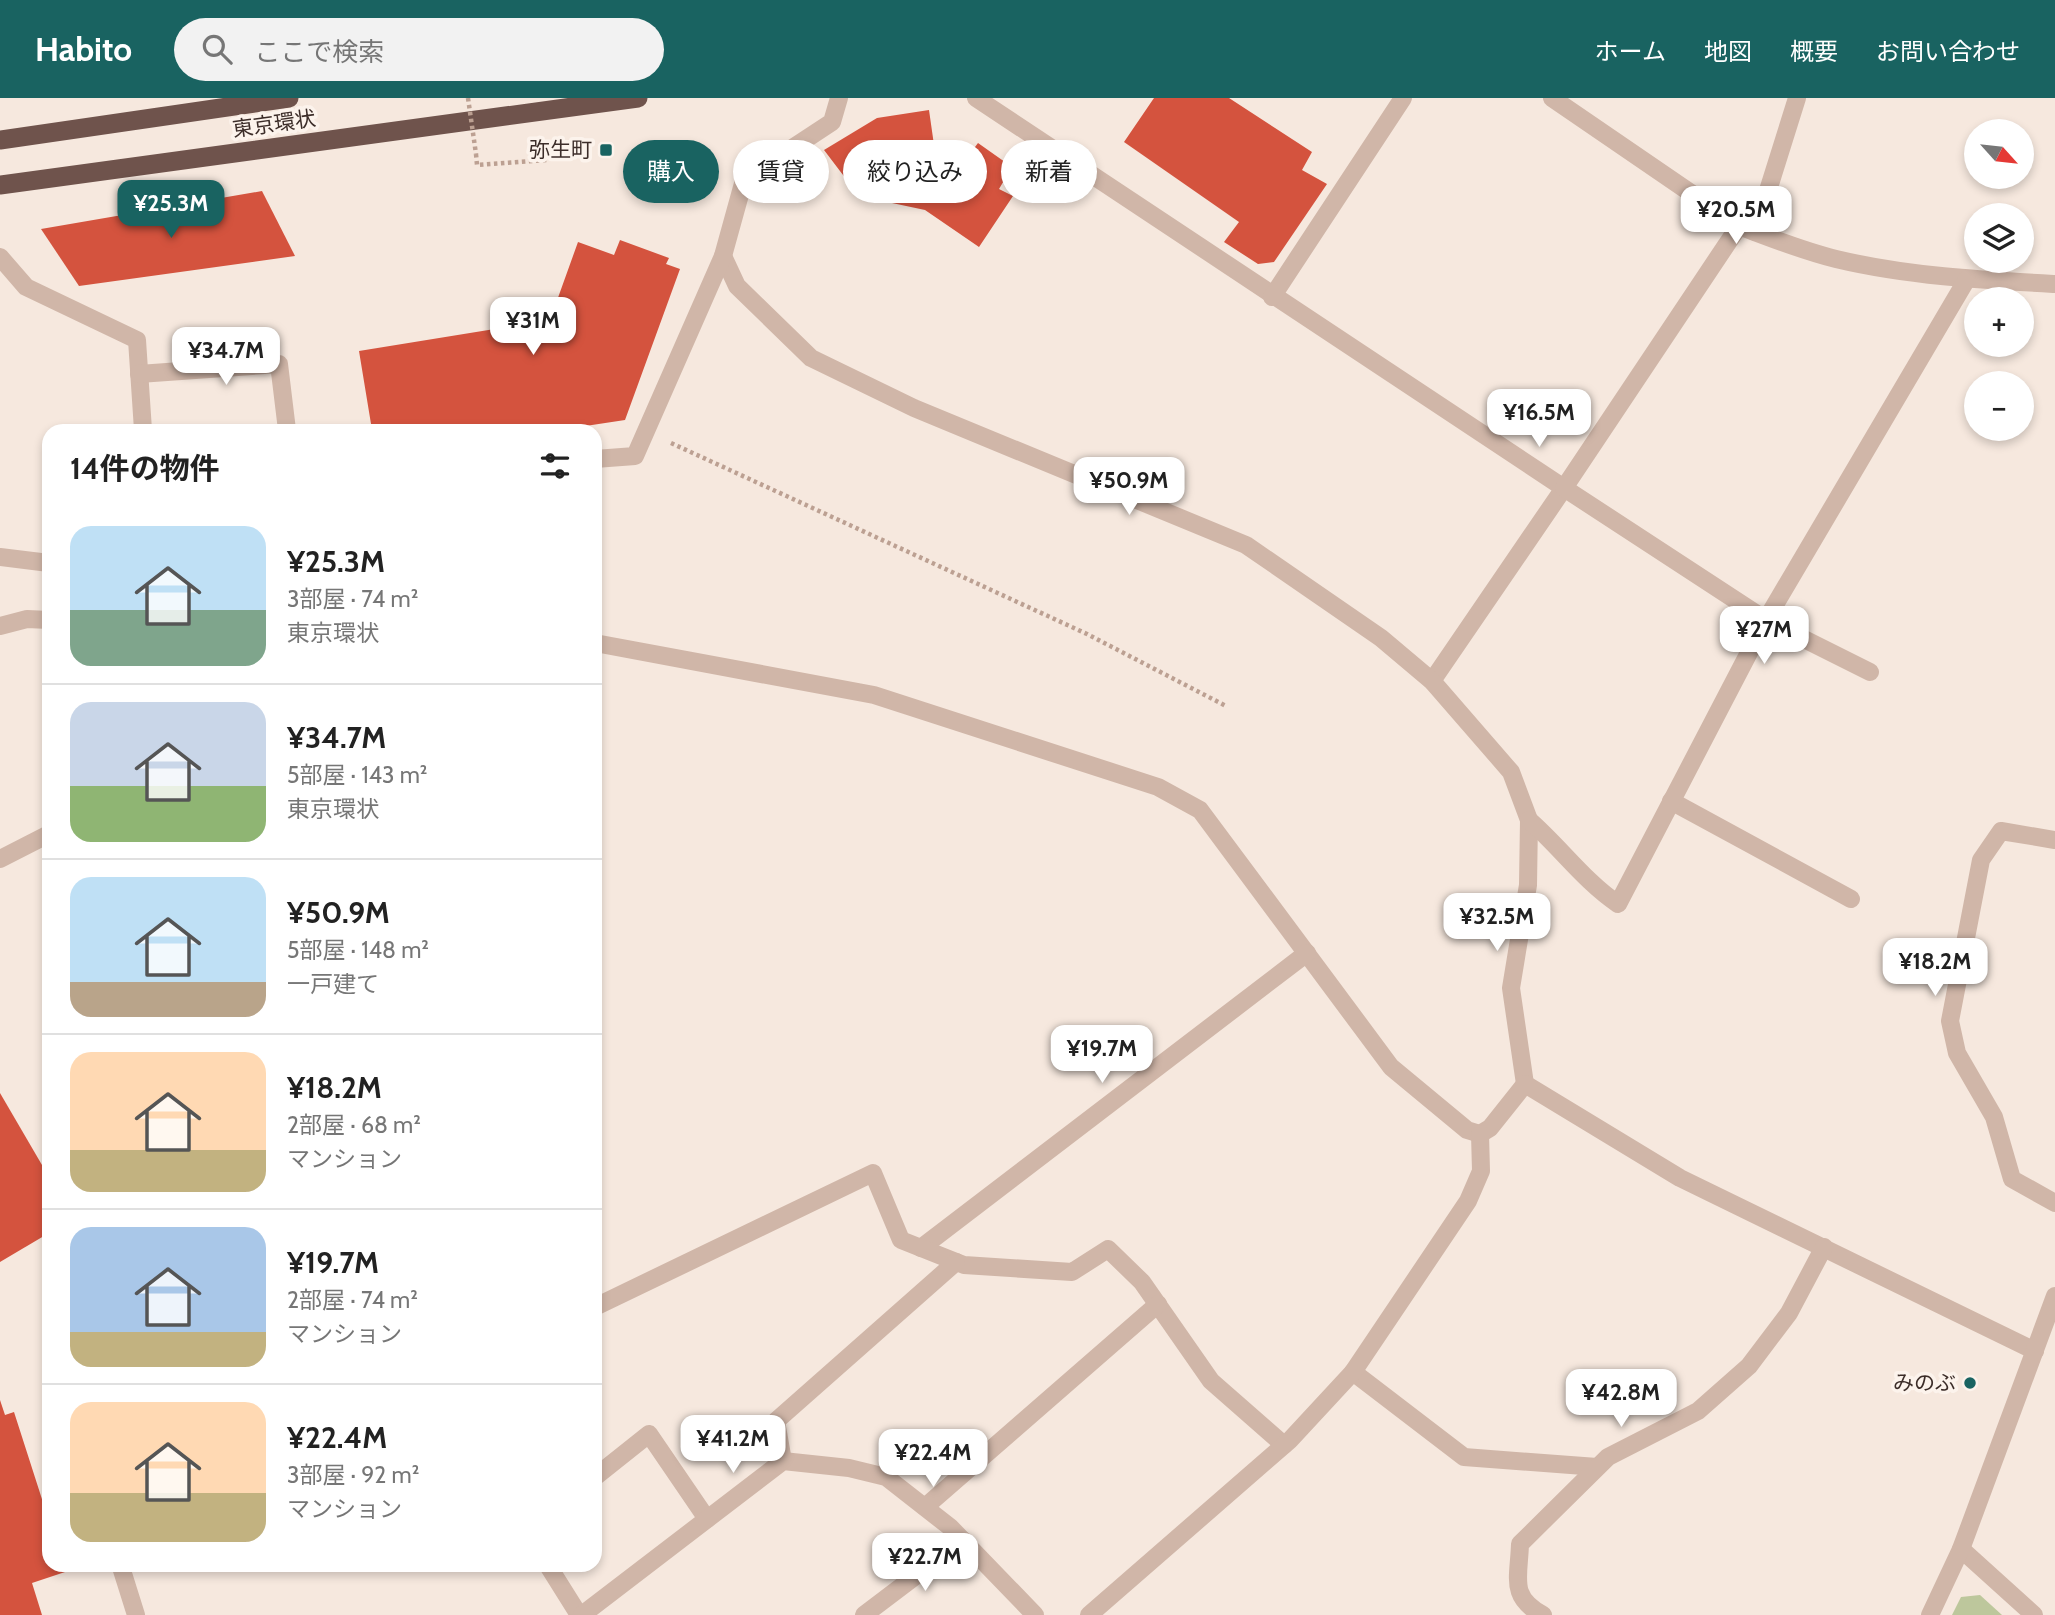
<!DOCTYPE html>
<html lang="ja">
<head>
<meta charset="utf-8">
<style>
  :root { --surface:#fff; --page:#f2f2f2; --text:#222; --muted:#767676; --line:#e0e0e0; --accent:#196361 }
  body { margin:0; font-family:Cabin,"Noto Sans JP",sans-serif; background:var(--page); color:var(--text); height:100vh; display:flex; flex-direction:column; font-size:26px; white-space:nowrap }
  * { box-sizing:border-box; margin:0 }
  p { font-size:23px; color:var(--muted) }
  .icon { flex:none; width:38px; height:38px; fill:none; stroke:currentColor; stroke-width:2; stroke-linecap:round; stroke-linejoin:round }
  .map { position:relative; flex:1; overflow:hidden }
  .panel { position:absolute; left:42px; top:326px; width:560px; height:1148px; display:flex; flex-direction:column; background:var(--surface); border-radius:21px; box-shadow:0 4px 10px #0003 }
  .panel>* { flex:none }
  .hud { position:absolute; left:623px; top:42px; width:665px; height:63px; display:flex; gap:14px }
  .needle { width:46px; rotate:117deg }
  .tools { position:absolute; left:1964px; top:21px; display:grid; gap:14px }
  .tools a { display:grid; place-items:center; width:70px; height:70px; border-radius:50%; background:var(--surface); box-shadow:0 4px 10px #0003; font-size:35px }
  .price { position:absolute; translate:-50% -60px; padding:0 16px; border-radius:14px; background:#fff; color:#222; font-size:23px; line-height:46px; filter:drop-shadow(0 2px 4px #0008) }
  .price::after { content:''; position:absolute; left:50%; top:42px; width:21px; height:16px; margin-left:-10px; background:inherit; clip-path:polygon(0 0,100% 0,50% 100%) }
  .price.active { background:var(--accent); color:#fff }
  ul { padding:0; list-style:none }
  li { display:flex; align-items:center; gap:21px; height:175px; padding:0 28px }
  li+li { border-top:2px solid var(--line) }
  li span { display:grid; place-items:center; flex:none; width:196px; height:140px; border-radius:21px; color:#555 }
  li>.icon { margin-inline-start:auto }
  span .icon { width:84px; height:84px; fill:#fffc; stroke-width:1 }
  li b { font-size:30px }
  h2 { display:flex; justify-content:space-between; align-items:center; height:84px; padding:0 28px; font-size:30px }
  .pill { padding:0 24px; border-radius:32px; background:var(--surface); box-shadow:0 4px 10px #0003; font-size:24px; line-height:63px }
  .pill.active { background:var(--accent); color:#fff }
  header { display:flex; align-items:center; gap:42px; box-sizing:border-box; height:98px; padding:0 35px; background:var(--accent); color:#fff }
  header strong { font-size:33px }
  nav { display:flex; gap:38px; margin-inline-start:auto; font-size:24px }
  .search { width:490px; height:63px; background:var(--page); display:flex; align-items:center; gap:18px; box-sizing:border-box; padding:0 24px; border-radius:38px; color:var(--muted); font-size:26px }
  .map>svg:first-child { display:block }
</style>
</head>
<body>
<header>
<strong>Habito</strong>
<div class="search"><svg class="icon" aria-label="search" viewBox="0 0 24 24"><circle cx="10" cy="10" r="6"/><path d="M15 15l6 6"/></svg>ここで検索</div>
<nav><a>ホーム</a><a>地図</a><a>概要</a><a>お問い合わせ</a></nav>
</header>
<div class="map">
<svg width="2055" height="1517" viewBox="0 0 2055 1517">
  <rect width="100%" height="100%" fill="#f6e8de"/>
  <!-- green -->
  <polygon fill="#bdc79c" points="1980,1497 2002,1517 1952,1517 1961,1499"/>
  <!-- building -->
  <g fill="#d4533e">
    <polygon points="1154,0 1229,0 1312,54 1302,72 1327,86 1274,164 1258,166 1224,144 1239,124 1124,44"/>
    <polygon points="929,12 934,47 963,65 978,45 1012,69 999,91 1013,98 979,149 925,112 859,98 824,52 877,20"/>
    <polygon points="262,93 295,158 79,188 41,131"/>
    <polygon points="620,142 669,160 666,166 680,171 625,322 559,332 372,332 359,253 550,222 578,144 614,157"/>
    <polygon points="0,995 49,1079 49,1135 0,1164"/>
    <polygon points="0,1302 5,1317 14,1314 49,1423 49,1466 63,1466 65,1474 32,1485 42,1517 0,1517"/>
  </g>
  <g fill="none" stroke-linecap="round" stroke-linejoin="round">
    <!-- path -->
    <g stroke="#bca092" stroke-width="4.5" stroke-dasharray="3.5 3.5" stroke-linecap="butt">
      <polyline points="476,56 477,67 548,62"/>
      <polyline points="671,345 1087,536 1226,608"/>
    </g>
    <!-- service -->
    <g stroke="#d0b6a8" stroke-width="18">
      <polyline points="1755,134 1797,0"/>
      <polyline points="1671,703 1851,801"/>
    </g>
    <!-- minor -->
    <g stroke="#d0b6a8" stroke-width="18">
      <polyline points="976,0 1564,390 1432,583"/>
      <path d="M1552,0L1739,128C1770,140 1803,153 1836,161C1907,178 1982,182 2055,186"/>
      <polyline points="1739,128 1564,390 1766,522 1870,574"/>
      <polyline points="723,158 737,188 811,260 914,310 1246,447 1381,540 1432,583 1511,674 1529,722 1528,787 1511,890 1525,986"/>
      <polyline points="0,159 26,189 137,242 143,332"/>
      <polyline points="1272,199 1403,0"/>
      <polyline points="139,276 279,266 287,332"/>
      <polyline points="595,361 635,358 723,158 744,82 832,24 839,0"/>
      <polyline points="0,459 49,465"/>
      <polyline points="0,528 27,521 49,522"/>
      <polyline points="595,545 874,597 1158,689 1200,712 1391,969 1467,1032 1480,1036 1490,1030 1525,986 1680,1080 2035,1253"/>
      <path d="M1529,722C1560,749 1584,783 1618,806L1766,522L1967,181"/>
      <polyline points="2055,742 2001,733 1981,762 1950,923 1957,955 1994,1019 2012,1081 2055,1105"/>
      <polyline points="0,761 49,736"/>
      <polyline points="921,1150 1307,855"/>
      <polyline points="595,1209 873,1075 901,1142 964,1167 1072,1174 1108,1151 1142,1184 1211,1283 1284,1347"/>
      <polyline points="1353,1274 1464,1359 1597,1369"/>
      <polyline points="783,1363 776,1323 956,1164"/>
      <polyline points="595,1379 649,1336 707,1421"/>
      <polyline points="925,1409 1158,1206"/>
      <polyline points="1961,1451 2034,1517"/>
      <polyline points="120,1466 136,1517"/>
      <polyline points="547,1466 579,1517"/>
      <polyline points="582,1517 783,1363 849,1370 886,1379 950,1429 1035,1517"/>
      <polyline points="864,1517 963,1442"/>
      <polyline points="1089,1517 1290,1342 1353,1274 1468,1103 1481,1073 1480,1036"/>
      <path d="M1543,1517C1509,1499 1519,1480 1520,1446L1608,1359L1698,1313L1749,1268L1789,1215L1824,1149"/>
      <polyline points="1930,1517 1961,1451 2055,1198"/>
    </g>
    <!-- trunk -->
    <g stroke="#6f534c" stroke-width="19">
      <polyline points="0,42 289,0"/>
      <polyline points="0,87 638,0"/>
    </g>
    <!-- path-bridge -->
    <polyline stroke="#bca092" stroke-width="4.5" stroke-dasharray="3.5 3.5" stroke-linecap="butt" points="468,0 476,56"/>
  </g>
  <!-- markers -->
  <g fill="#196361" stroke="#fcf3ec" stroke-width="2.5">
    <rect x="599" y="45" width="14" height="14" rx="3.5"/>
    <circle cx="1970" cy="1285" r="7"/>
  </g>
  <g text-anchor="middle" stroke-width="7" stroke-linejoin="round" paint-order="stroke">
    <!-- street labels -->
    <g font-size="21" fill="#3c2d29" stroke="#fcf3ec">
      <text transform="translate(274 26) rotate(-8)" y="7">東京環状</text>
    </g>
    <!-- poi labels -->
    <g font-size="21" fill="#3c2d29" stroke="#fcf3ec" text-anchor="end">
      <text x="592" y="59">弥生町</text>
      <text x="1956" y="1292">みのぶ</text>
    </g>
  </g>
</svg>
<div class="tools">
<a><svg class="needle" viewBox="-14 -14 28 28"><path d="M0-13l5 13h-10z" fill="#e53935"/><path d="M0 13l5-13h-10z" fill="#767676"/></svg></a>
<a><svg class="icon" aria-label="layers" viewBox="0 0 24 24"><path d="M12 4l9 5-9 5-9-5zM3 14l9 5 9-5"/></svg></a>
<a>+</a>
<a>−</a>
</div>
<b class="price active" style="left:171px;top:142px">¥25.3M</b>
<b class="price" style="left:1736px;top:148px">¥20.5M</b>
<b class="price" style="left:533px;top:259px">¥31M</b>
<b class="price" style="left:226px;top:289px">¥34.7M</b>
<b class="price" style="left:1539px;top:351px">¥16.5M</b>
<b class="price" style="left:1129px;top:419px">¥50.9M</b>
<b class="price" style="left:1764px;top:568px">¥27M</b>
<b class="price" style="left:1497px;top:855px">¥32.5M</b>
<b class="price" style="left:1935px;top:900px">¥18.2M</b>
<b class="price" style="left:1102px;top:987px">¥19.7M</b>
<b class="price" style="left:1621px;top:1331px">¥42.8M</b>
<b class="price" style="left:733px;top:1377px">¥41.2M</b>
<b class="price" style="left:933px;top:1391px">¥22.4M</b>
<b class="price" style="left:925px;top:1495px">¥22.7M</b>
<div class="hud">
<a class="pill active">購入</a>
<a class="pill">賃貸</a>
<a class="pill">絞り込み</a>
<a class="pill">新着</a>
</div>
<section class="panel">
<h2>14件の物件<svg class="icon" aria-label="filters" viewBox="0 0 24 24"><path d="M4 7h16M4 17h16"/><circle cx="9" cy="7" r="2"/><circle cx="15" cy="17" r="2"/></svg></h2>
<ul>
<li><span style="background:linear-gradient(#bfe0f5 60%,#7fa58c 0)"><svg class="icon" aria-label="home" viewBox="0 0 24 24"><path d="M3 11l9-7 9 7M6 9v11h12V9"/></svg></span><div><b>¥25.3M</b><p>3部屋 · 74 m²</p><p>東京環状</p></div></li>
<li><span style="background:linear-gradient(#c9d6e8 60%,#8fb573 0)"><svg class="icon" aria-label="home" viewBox="0 0 24 24"><path d="M3 11l9-7 9 7M6 9v11h12V9"/></svg></span><div><b>¥34.7M</b><p>5部屋 · 143 m²</p><p>東京環状</p></div></li>
<li><span style="background:linear-gradient(#bfe0f5 75%,#b9a48a 0)"><svg class="icon" aria-label="home" viewBox="0 0 24 24"><path d="M3 11l9-7 9 7M6 9v11h12V9"/></svg></span><div><b>¥50.9M</b><p>5部屋 · 148 m²</p><p>一戸建て</p></div></li>
<li><span style="background:linear-gradient(#ffd9b3 70%,#c2b280 0)"><svg class="icon" aria-label="home" viewBox="0 0 24 24"><path d="M3 11l9-7 9 7M6 9v11h12V9"/></svg></span><div><b>¥18.2M</b><p>2部屋 · 68 m²</p><p>マンション</p></div></li>
<li><span style="background:linear-gradient(#a9c7e8 75%,#c2b280 0)"><svg class="icon" aria-label="home" viewBox="0 0 24 24"><path d="M3 11l9-7 9 7M6 9v11h12V9"/></svg></span><div><b>¥19.7M</b><p>2部屋 · 74 m²</p><p>マンション</p></div></li>
<li><span style="background:linear-gradient(#ffd9b3 65%,#c2b280 0)"><svg class="icon" aria-label="home" viewBox="0 0 24 24"><path d="M3 11l9-7 9 7M6 9v11h12V9"/></svg></span><div><b>¥22.4M</b><p>3部屋 · 92 m²</p><p>マンション</p></div></li>
</ul>
</section>
</div>
</body>
</html>
